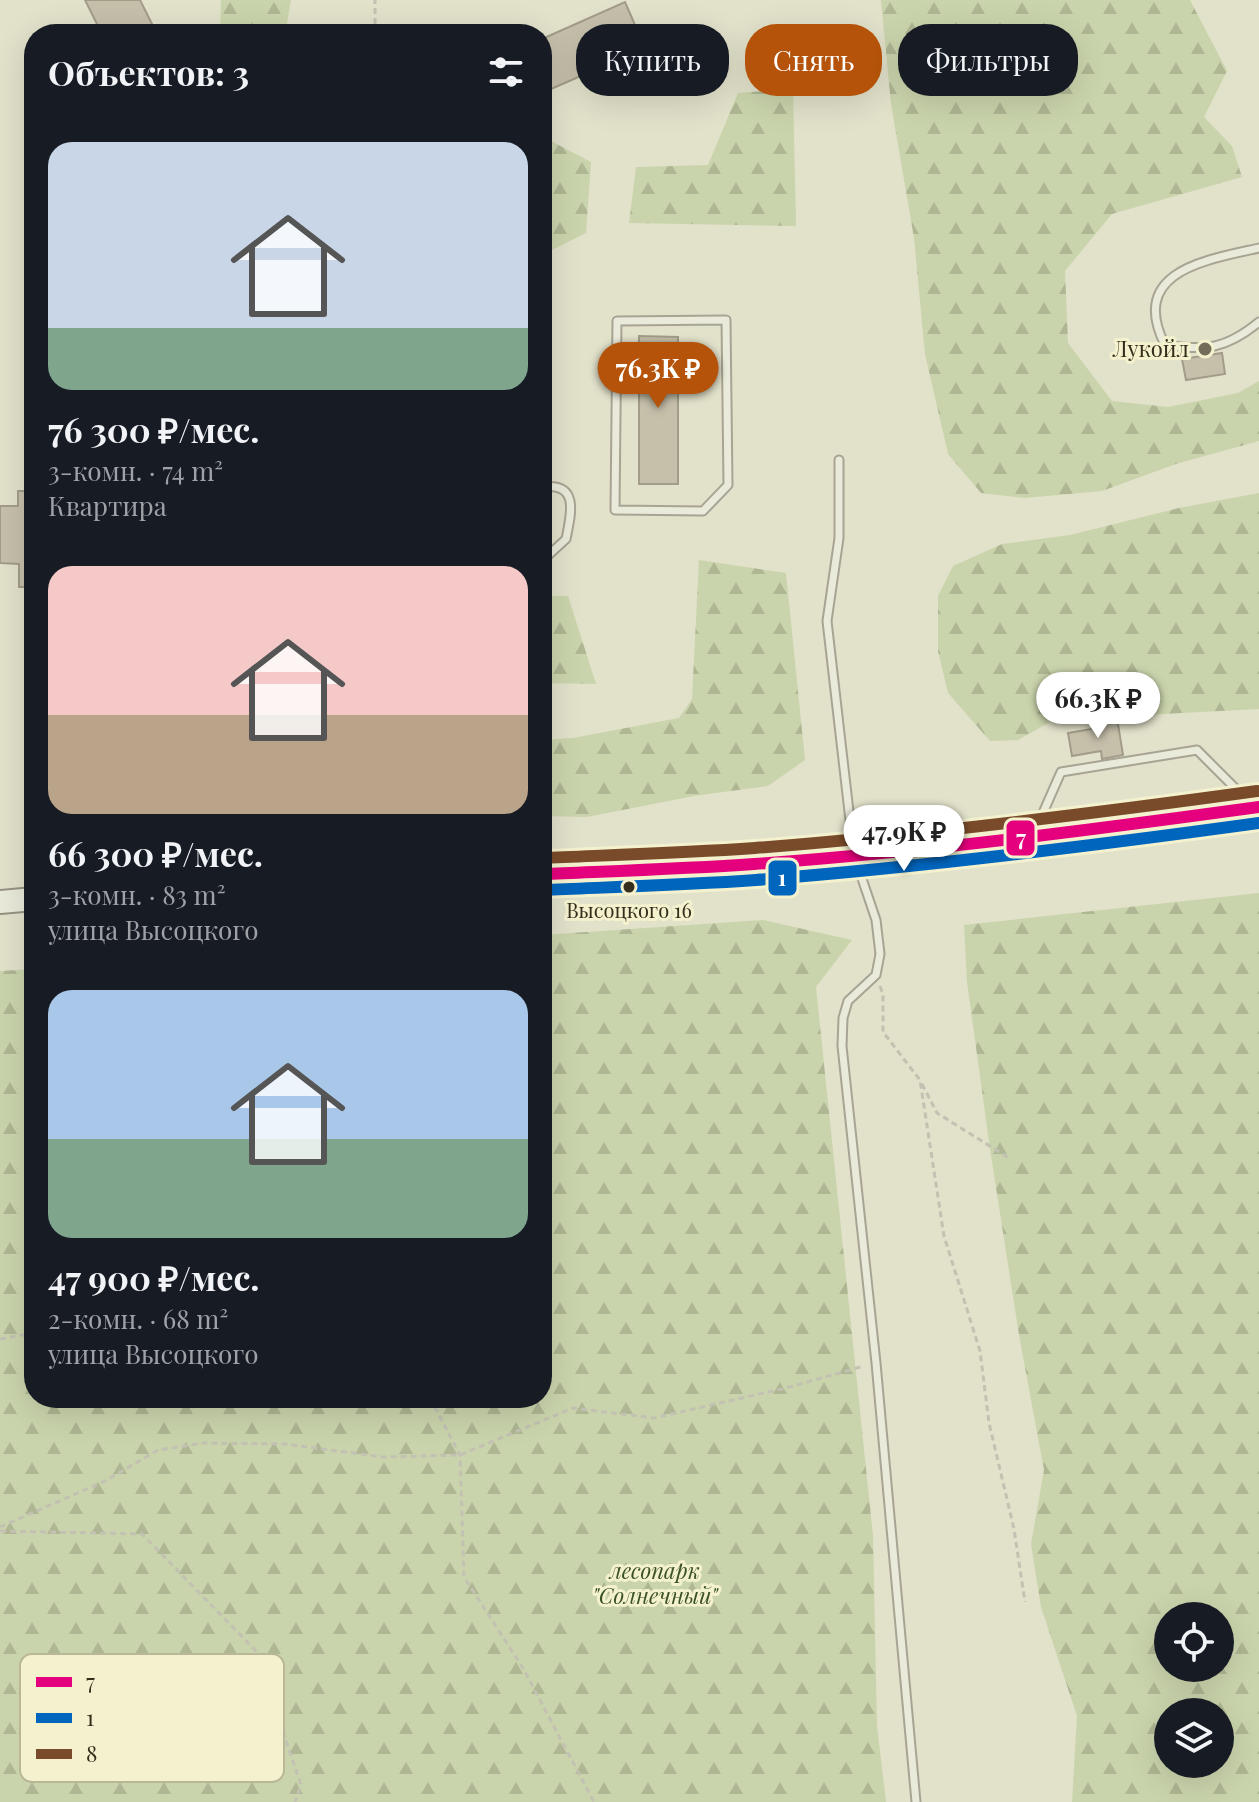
<!DOCTYPE html>
<html lang="ru">
<head>
<meta charset="utf-8">
<style>
  :root { --surface:#171b24; --page:#242831; --text:#f1f3f6; --muted:#9ea1a6; --accent:#b45309 }
  body { margin:0; font-family:"Playfair Display",serif; background:var(--page); color:var(--text); height:100vh; display:flex; flex-direction:column; font-size:30px; white-space:nowrap }
  * { box-sizing:border-box; margin:0 }
  p { font-size:26px; color:var(--muted) }
  .icon { flex:none; width:44px; height:44px; fill:none; stroke:currentColor; stroke-width:2; stroke-linecap:round; stroke-linejoin:round }
  .map { position:relative; flex:1; overflow:hidden }
  .drawer { position:absolute; left:24px; top:24px; width:528px; height:1384px; display:flex; flex-direction:column; background:var(--surface); border-radius:32px; box-shadow:0 8px 32px #0002 }
  .drawer>* { flex:none }
  .hud { position:absolute; left:576px; top:24px; width:562px; height:72px; display:flex; gap:16px }
  .controls { position:absolute; left:1154px; top:1602px; display:grid; gap:16px }
  .controls a { display:grid; place-items:center; width:80px; height:80px; border-radius:50%; background:var(--surface); box-shadow:0 8px 32px #0002; font-size:40px }
  .price { position:absolute; translate:-50% -68px; padding:0 18px; border-radius:28px; background:#fff; color:#222; font-size:26px; line-height:52px; filter:drop-shadow(0 2px 4px #0008) }
  .price::after { content:''; position:absolute; left:50%; top:48px; width:24px; height:18px; margin-left:-12px; background:inherit; clip-path:polygon(0 0,100% 0,50% 100%) }
  .price.active { background:var(--accent); color:#fff }
  ul { padding:0; list-style:none }
  li { display:grid; align-content:center; gap:16px; height:424px; padding:0 24px }
  li span { display:grid; place-items:center; height:248px; border-radius:24px; color:#555 }
  li>.icon { margin-inline-start:auto }
  span .icon { width:144px; height:144px; fill:#fffc; stroke-width:1 }
  li b { font-size:34px }
  h2 { display:flex; justify-content:space-between; align-items:center; height:96px; padding:0 24px; font-size:34px }
  .pill { padding:0 28px; border-radius:32px; background:var(--surface); box-shadow:0 8px 32px #0002; font-size:28px; line-height:72px }
  .pill.active { background:var(--accent); color:#fff }
  .map>svg:first-child { display:block }
</style>
</head>
<body>
<div class="map">
<svg width="1259" height="1802" viewBox="0 0 1259 1802">
  <defs>
    <pattern id="forest-firs" width="22" height="20" patternUnits="userSpaceOnUse" patternTransform="scale(2)"><rect width="22" height="20" fill="#cad4ac"/><path d="M5 1l3.5 6h-7zM16 11l3.5 6h-7z" fill="#aeb693"/></pattern>
  </defs>
  <rect width="100%" height="100%" fill="#e2e1ca"/>
  <!-- forest -->
  <g fill="url(#forest-firs)" fill-rule="evenodd">
    <polygon points="221,0 291,0 286,29 288,34 220,34"/>
    <polygon points="881,0 1190,0 1227,71 1204,117 1232,146 1242,177 1112,214 1065,271 1068,343 1112,401 1168,407 1238,393 1259,381 1259,441 1176,464 1102,491 1025,498 981,493 948,454 925,354 914,238 891,104"/>
    <polygon points="793,89 796,226 629,223 636,167 708,165 738,93"/>
    <polygon points="551,141 591,162 586,233 542,255 542,151"/>
    <polygon points="1259,493 1259,709 1143,715 1091,708 1050,722 1018,740 990,741 948,693 938,651 938,596 953,566 1002,544 1070,535 1179,508"/>
    <polygon points="699,560 786,573 805,760 768,786 694,796 587,817 542,816 542,740 573,738 679,718 692,699"/>
    <polygon points="542,596 568,596 596,684 542,683"/>
    <path d="M1259,893V1802H1072L1077,1716L1041,1607L1031,1544L1044,1470L1019,1335L990,1149L967,982L964,925ZM1168,1616H1220V1668H1168ZM1168,1712H1220V1764H1168Z"/>
    <polygon points="763,920 852,940 816,987 873,1536 877,1726 886,1802 0,1802 0,971 34,969 34,1398 542,1398 542,935"/>
  </g>
  <!-- building -->
  <g fill="#c6c0ab" stroke="#a29c89" stroke-width="2">
    <polygon points="85,0 140,0 157,34 102,34"/>
    <polygon points="625,2 645,48 542,93 542,39"/>
    <polygon points="639,336 678,337 678,484 639,484"/>
    <polygon points="1222,353 1225,374 1186,380 1182,359"/>
    <polygon points="18,491 34,491 34,587 19,587 19,564 0,563 0,506 18,506"/>
    <polygon points="1117,718 1123,755 1102,759 1101,751 1072,756 1068,733 1097,728 1096,722"/>
  </g>
  <g fill="none" stroke-linecap="round" stroke-linejoin="round">
    <!-- service casing -->
    <g stroke="#a7a494" stroke-width="11">
      <g id="service">
        <path d="M1259,248C1206,260 1128,271 1165,345C1206,351 1226,349 1259,322"/>
        <polygon points="726,320 728,485 703,511 615,510 617,321"/>
        <polyline points="839,460 839,538 827,621 854,855 876,920 880,954 876,975 848,1001 843,1018 842,1046 876,1363 916,1802"/>
        <path d="M542,487C580,482 571,514 566,539L542,561"/>
        <polyline points="1035,831 1061,772 1197,750 1249,802"/>
      </g>
    </g>
    <!-- secondary casing -->
    <g stroke="#969383" stroke-width="26">
      <g id="secondary">
        <path d="M542,874C612,871 683,869 754,864C923,851 1091,830 1259,807"/>
        <polyline points="0,902 34,899"/>
      </g>
    </g>
    <!-- path -->
    <g stroke="#c3c1b2" stroke-width="3" stroke-dasharray="6 4" stroke-linecap="butt">
      <polyline points="375,34 375,0"/>
      <polyline points="542,433 546,435 548,442 544,474"/>
      <polyline points="880,986 883,995 883,1032 920,1080 944,1236 980,1351 989,1423 1014,1529 1025,1602"/>
      <polyline points="922,1084 937,1113 1009,1158"/>
      <polyline points="0,1339 34,1333"/>
      <polyline points="430,1398 460,1455 464,1577 523,1668 594,1802"/>
      <polyline points="0,1527 105,1481 158,1450 204,1443 284,1444 383,1457 460,1455 573,1408 654,1418 786,1388 864,1366"/>
      <polyline points="0,1531 142,1534 256,1651 301,1785 295,1802"/>
    </g>
    <!-- service -->
    <use href="#service" stroke="#eaeadb" stroke-width="7"/>
    <!-- secondary -->
    <use href="#secondary" stroke="#eaeadb" stroke-width="22"/>
    <!-- bus-1 casing -->
    <g stroke="#f4f2ce" stroke-width="18">
      <path id="bus-1" d="M542,874C613,871 683,869 754,864C923,852 1091,830 1259,807"/>
    </g>
    <!-- bus-2 casing -->
    <g stroke="#f4f2ce" stroke-width="18">
      <path id="bus-2" d="M543,890C614,887 685,885 756,880C924,867 1092,846 1259,823"/>
    </g>
    <!-- bus-3 casing -->
    <g stroke="#f4f2ce" stroke-width="18">
      <path id="bus-3" d="M542,858C613,855 684,853 755,848C923,835 1090,814 1257,791"/>
    </g>
    <!-- bus-1 -->
    <use href="#bus-1" stroke="#e5007d" stroke-width="12"/>
    <!-- bus-2 -->
    <use href="#bus-2" stroke="#0065bd" stroke-width="12"/>
    <!-- bus-3 -->
    <use href="#bus-3" stroke="#7a4b2a" stroke-width="12"/>
  </g>
  <!-- markers -->
  <circle fill="#716d59" stroke="#f4f2ce" stroke-width="3" cx="1205" cy="349" r="8"/>
  <circle fill="#342e1c" stroke="#f4f2ce" stroke-width="3" cx="629" cy="887" r="7"/>
  <g text-anchor="middle" stroke-width="6" stroke-linejoin="round" paint-order="stroke">
    <!-- bus labels -->
    <g font-size="20" fill="#342e1c" stroke="#f4f2ce">
      <text x="629" y="918">Высоцкого 16</text>
    </g>
    <!-- poi labels -->
    <g font-size="22" fill="#342e1c" stroke="#f4f2ce" text-anchor="end">
      <text x="1189" y="357">Лукойл</text>
    </g>
    <!-- park labels -->
    <g font-size="22" font-style="italic" fill="#3a5123" stroke="#f4f2ce">
      <text x="655" y="1579">лесопарк<tspan x="655" dy="25">"Солнечный"</tspan></text>
    </g>
  </g>
  <!-- legend -->
  <rect x="20" y="1654" width="264" height="128" rx="12" fill="#f4f2ce" stroke="#bab799" stroke-width="2"/>
  <rect x="36" y="1677" width="36" height="10" fill="#e5007d"/>
  <rect x="36" y="1713" width="36" height="10" fill="#0065bd"/>
  <rect x="36" y="1749" width="36" height="10" fill="#7a4b2a"/>
  <g font-size="22" fill="#342e1c">
    <text x="86" y="1690">7</text>
    <text x="86" y="1726">1</text>
    <text x="86" y="1762">8</text>
  </g>
  <g stroke="#f4f2ce" stroke-width="3">
    <rect x="1005" y="819" width="31" height="38" rx="8" fill="#e5007d"/>
    <rect x="767" y="859" width="31" height="38" rx="8" fill="#0065bd"/>
  </g>
  <g font-size="22" text-anchor="middle" font-weight="bold" fill="#fff">
    <text x="1021" y="846">7</text>
    <text x="782" y="886">1</text>
  </g>
</svg>
<div class="controls">
<a><svg class="icon" aria-label="locate" viewBox="0 0 24 24"><circle cx="12" cy="12" r="6"/><path d="M12 2v4M12 18v4M2 12h4M18 12h4"/></svg></a>
<a><svg class="icon" aria-label="layers" viewBox="0 0 24 24"><path d="M12 4l9 5-9 5-9-5zM3 14l9 5 9-5"/></svg></a>
</div>
<b class="price active" style="left:658px;top:410px">76.3K ₽</b>
<b class="price" style="left:1098px;top:740px">66.3K ₽</b>
<b class="price" style="left:904px;top:873px">47.9K ₽</b>
<div class="hud">
<a class="pill">Купить</a>
<a class="pill active">Снять</a>
<a class="pill">Фильтры</a>
</div>
<section class="drawer">
<h2>Объектов: 3<svg class="icon" aria-label="filters" viewBox="0 0 24 24"><path d="M4 7h16M4 17h16"/><circle cx="9" cy="7" r="2"/><circle cx="15" cy="17" r="2"/></svg></h2>
<ul>
<li><span style="background:linear-gradient(#c9d6e8 75%,#7fa58c 0)"><svg class="icon" aria-label="home" viewBox="0 0 24 24"><path d="M3 11l9-7 9 7M6 9v11h12V9"/></svg></span><div><b>76 300 ₽/мес.</b><p>3-комн. · 74 m²</p><p>Квартира</p></div></li>
<li><span style="background:linear-gradient(#f6c9c9 60%,#b9a48a 0)"><svg class="icon" aria-label="home" viewBox="0 0 24 24"><path d="M3 11l9-7 9 7M6 9v11h12V9"/></svg></span><div><b>66 300 ₽/мес.</b><p>3-комн. · 83 m²</p><p>улица Высоцкого</p></div></li>
<li><span style="background:linear-gradient(#a9c7e8 60%,#7fa58c 0)"><svg class="icon" aria-label="home" viewBox="0 0 24 24"><path d="M3 11l9-7 9 7M6 9v11h12V9"/></svg></span><div><b>47 900 ₽/мес.</b><p>2-комн. · 68 m²</p><p>улица Высоцкого</p></div></li>
</ul>
</section>
</div>
</body>
</html>
